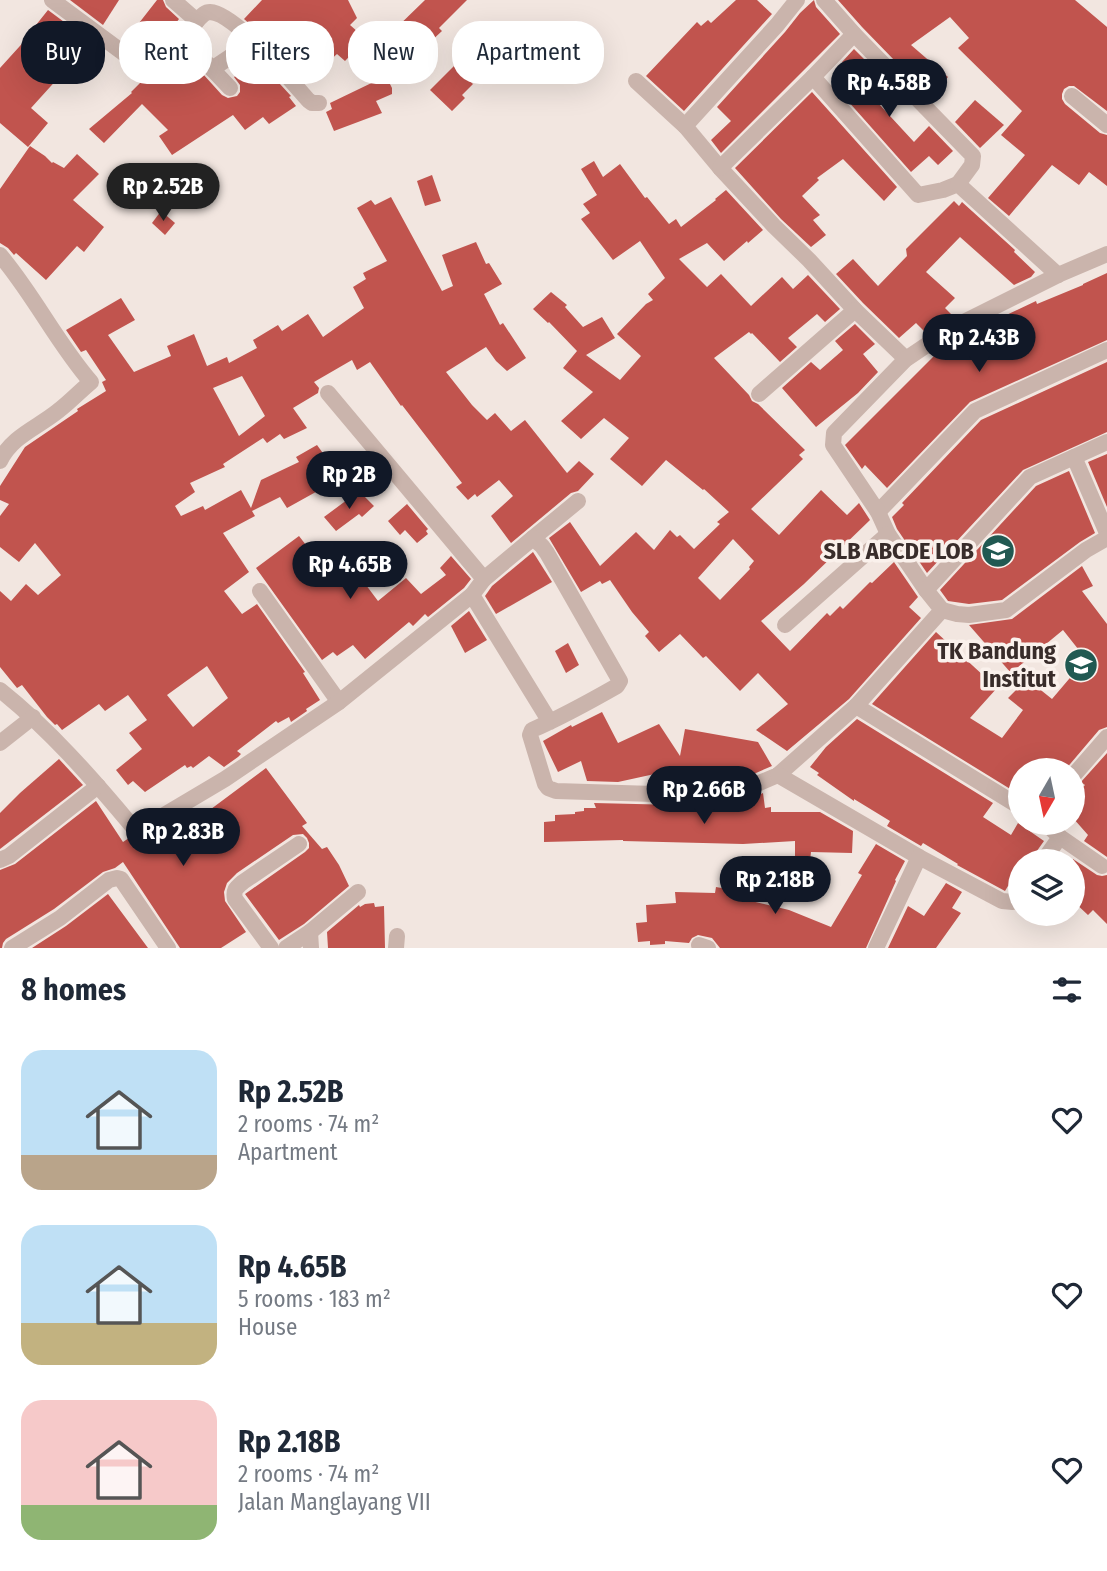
<!DOCTYPE html>
<html lang="en">
<head>
<meta charset="utf-8">
<style>
  :root { --surface:#fff; --page:#f2f2f3; --text:#1f2937; --muted:#747a83; --accent:#111827 }
  body { margin:0; font-family:"Fira Sans Condensed",sans-serif; background:var(--page); color:var(--text); height:100vh; display:flex; flex-direction:column; font-size:26px; white-space:nowrap }
  * { box-sizing:border-box; margin:0 }
  p { font-size:23px; color:var(--muted) }
  .icon { flex:none; width:38px; height:38px; fill:none; stroke:currentColor; stroke-width:2; stroke-linecap:round; stroke-linejoin:round }
  .map { position:relative; height:948px; overflow:hidden }
  .panel { display:flex; flex-direction:column; background:var(--surface); flex:1 }
  .panel>* { flex:none }
  .guide { position:absolute; left:21px; top:21px; width:700px; height:63px; display:flex; gap:14px }
  .needle { width:46px; rotate:189deg }
  .tools { position:absolute; left:1008px; top:758px; display:grid; gap:14px }
  .tools a { display:grid; place-items:center; width:77px; height:77px; border-radius:50%; background:var(--surface); box-shadow:0 7px 28px #0002; font-size:35px }
  .price { position:absolute; translate:-50% -60px; padding:0 16px; border-radius:24px; background:var(--accent); color:#fff; font-size:23px; line-height:46px; filter:drop-shadow(0 2px 4px #0008) }
  .price::after { content:''; position:absolute; left:50%; top:42px; width:21px; height:16px; margin-left:-10px; background:inherit; clip-path:polygon(0 0,100% 0,50% 100%) }
  .price.on { background:#222; color:#fff }
  ul { padding:0; list-style:none }
  li { display:flex; align-items:center; gap:21px; height:175px; padding:0 21px }
  li span { display:grid; place-items:center; flex:none; width:196px; height:140px; border-radius:21px; color:#555 }
  li>.icon { margin-inline-start:auto }
  span .icon { width:84px; height:84px; fill:#fffc; stroke-width:1 }
  li b { font-size:30px }
  h2 { display:flex; justify-content:space-between; align-items:center; height:84px; padding:0 21px; font-size:30px }
  .tag { padding:0 24px; border-radius:28px; background:var(--surface); box-shadow:0 7px 28px #0002; font-size:24px; line-height:63px }
  .tag.on { background:var(--accent); color:#fff }
  .map>svg:first-child { display:block }
</style>
</head>
<body>
<div class="map">
<svg width="1107" height="948" viewBox="0 0 1107 948">
  <rect width="100%" height="100%" fill="#f2e6e0"/>
  <!-- building -->
  <g fill="#c1544e" fill-rule="evenodd">
    <polygon points="70,0 119,0 103,25"/>
    <polygon points="157,0 163,0 166,7 179,19 166,36 143,54 125,41"/>
    <polygon points="262,0 348,0 357,18 350,25 366,39 345,61 337,54 306,82 270,42 244,19"/>
    <polygon points="425,0 467,0 439,28 442,31 414,57 390,34"/>
    <polygon points="736,0 757,0 772,14 684,111 646,76 697,22 701,26 708,20 711,23"/>
    <polygon points="814,0 816,7 840,34 721,153 711,140 731,121 717,107 785,32 800,13"/>
    <polygon points="838,0 1075,0 1107,27 1107,111 1074,86 1069,86 1064,89 1062,94 1062,99 1065,104 1100,133 1107,135 1107,186 1089,172 1079,185 1052,165 1009,216 988,198 1025,155 1001,135 1022,111 958,48 969,38 950,17 911,45 948,77 930,97 862,27"/>
    <polygon points="48,10 91,42 66,81 60,76 31,108 48,123 28,147 0,123 0,68 38,26 36,25"/>
    <polygon points="854,49 881,76 866,90 914,142 929,126 953,151 938,165 929,156 911,172 839,91 856,76 842,62"/>
    <polygon points="183,52 222,95 228,98 237,96 240,92 240,85 234,77 257,59 291,96 289,97 296,106 269,124 263,117 245,130 233,115 172,155 159,136 168,130 142,104 104,143 89,129 132,93 131,92 140,83"/>
    <polygon points="454,66 473,84 462,95 465,98 452,111 430,90"/>
    <polygon points="386,76 392,88 392,94 376,101 382,113 334,131 326,112 332,109 330,103"/>
    <polygon points="812,92 897,187 884,201 843,159 817,178 819,180 802,196 820,215 813,220 826,235 811,247 781,219 735,168"/>
    <polygon points="975,100 1004,125 980,148 955,122"/>
    <polygon points="30,146 45,156 52,163 53,162 64,168 77,154 99,174 73,200 104,227 84,252 77,246 46,280 16,253 14,255 8,248 0,243 0,189"/>
    <path d="M594,161L603,177L620,164L645,198L647,197L669,224L676,219L681,227L716,200L715,199L726,190L763,230L748,243L747,241L724,261L707,243L679,259L707,287L721,274L751,306L782,277L793,289L808,275L840,309L825,322L817,314L788,338L797,347L780,362L752,333L751,334L749,332L714,358L749,395L752,401L758,404L805,450L799,455L803,459L751,509L779,535L821,490L847,515L859,503L870,520L804,584L761,621L790,651L827,613L830,616L840,606L843,609L870,582L872,583L894,562L918,597L909,607L921,618L849,699L787,751L756,730L788,704L758,673L740,691L706,656L703,658L680,634L659,652L645,636L649,632L632,612L610,580L602,584L600,581L581,592L549,538L570,522L600,566L636,532L654,550L670,530L677,537L680,535L694,549L720,524L717,522L729,512L704,489L703,490L666,460L642,486L610,459L629,438L604,418L581,439L561,421L593,392L563,368L577,351L549,322L548,323L533,309L551,292L567,305L565,307L583,327L602,317L615,338L586,355L620,380L641,356L617,334L646,304L653,300L648,294L665,278L640,241L613,260L581,219L590,213L583,204L597,195L581,169ZM733,539L754,561L749,567L750,569L720,600L698,578Z"/>
    <polygon points="432,175 441,201 425,206 417,181"/>
    <path d="M391,197L442,291L453,286L442,255L476,242L486,264L489,263L502,284L484,294L500,325L503,323L526,358L507,371L496,361L486,347L446,372L472,405L487,420L495,413L511,431L525,420L567,473L579,461L594,474L578,491L571,493L511,543L491,516L513,496L499,480L477,497L475,494L468,500L456,487L462,483L402,405L401,406L370,362L357,370L352,360L314,382L319,388L318,393L293,408L307,428L284,439L280,434L267,443L263,438L223,464L225,467L190,483L195,492L175,506L181,516L203,506L205,510L241,490L251,508L261,480L299,462L296,457L317,445L341,478L287,508L280,497L252,511L255,516L223,533L249,572L224,591L242,614L257,604L305,672L303,673L320,700L306,709L307,711L291,722L289,717L278,723L276,721L237,751L241,754L238,757L224,767L209,756L193,768L191,766L187,768L185,765L145,792L133,781L128,785L116,770L142,749L129,733L147,720L128,695L105,711L99,704L62,730L57,724L55,725L47,717L22,685L17,688L0,667V591L11,601L26,584L38,595L61,575L35,543L19,562L0,547V516L9,504L0,500V486L25,447L78,411L77,409L106,391L102,382L106,380L86,350L81,352L66,330L121,298L135,320L108,335L134,372L171,356L167,346L194,334L207,366L227,357L229,363L257,348L253,340L278,325L282,331L308,314L323,337L364,308L353,287L366,279L363,273L387,261L357,208L371,200L375,205ZM242,376L265,416L239,436L213,388ZM207,666L228,698L193,727L167,695Z"/>
    <polygon points="954,201 959,206 962,202 1015,250 1014,252 1035,272 1031,277 1014,285 960,237 926,272 955,298 945,308 953,316 926,333 916,323 899,338 863,303 836,274 853,259 878,286 907,256 906,249"/>
    <polygon points="161,211 175,223 165,235 152,223"/>
    <polygon points="1107,273 1107,340 970,402 887,488 865,465 862,469 845,445 936,354 934,353 957,337 982,325 983,326 1036,301 1037,304 1083,285 1083,284"/>
    <polygon points="855,324 875,344 863,354 878,372 858,393 816,427 782,388 811,362 820,370 843,350 835,341"/>
    <polygon points="1107,362 1107,432 1023,470 927,573 897,529 892,517 904,505 902,503 981,420"/>
    <polygon points="1107,454 1107,507 1088,462"/>
    <polygon points="1069,471 1095,533 1080,542 1002,600 969,604 948,601 940,590 1036,486"/>
    <polygon points="359,491 374,506 362,517 359,514 336,531 324,517"/>
    <polygon points="407,504 428,529 426,531 428,534 417,543 405,530 400,535 388,521"/>
    <polygon points="299,536 326,571 345,557 378,601 406,578 421,594 446,575 440,568 451,556 471,579 464,588 428,617 425,614 413,626 409,622 365,659 353,645 337,656 333,652 322,660 256,568"/>
    <polygon points="533,552 552,582 496,614 485,596 492,586"/>
    <polygon points="1082,566 1093,586 1082,591 1107,624 1107,727 1099,730 1065,770 1020,770 1020,795 872,704 936,632 997,688 970,718 1002,738 1023,710 1008,698 1027,679 1052,699 1086,659 1063,630 1011,673 969,625 1012,619"/>
    <polygon points="469,611 487,640 465,653 451,626"/>
    <polygon points="568,643 579,665 566,673 555,651"/>
    <polygon points="602,712 618,743 659,724 680,756 685,729 758,742 772,766 733,783 718,785 678,784 673,770 618,782 587,781 581,761 558,772 543,741 571,725 572,727"/>
    <polygon points="857,719 993,803 983,817 1011,835 1018,823 1044,841 1034,855 1033,861 1020,861 1020,884 1011,888 1008,886 1005,891 957,865 958,864 923,843 921,846 887,826 890,821 854,799 854,801 817,775 819,773 810,767 826,747"/>
    <polygon points="1107,753 1107,857 1084,841 1088,835 1073,818 1073,797 1085,785 1081,782"/>
    <polygon points="59,759 83,785 0,849 0,813 20,793"/>
    <polygon points="266,768 307,823 302,826 322,849 327,847 339,865 349,886 304,924 279,940 245,894 305,852 309,848 309,843 307,838 303,834 293,835 237,873 227,883 224,892 225,901 246,932 221,948 180,948 123,862 115,868 103,872 54,909 6,939 3,943 2,948 0,948 0,870 15,864 96,801 123,842 129,838 133,843 178,819 183,824 205,809 207,812"/>
    <polygon points="763,793 765,808 771,807 771,812 820,812 853,831 852,853 811,852 810,861 795,860 795,841 743,844 623,841 623,840 544,842 544,822 555,821 555,815 575,814 575,812 584,811 584,808 596,808 594,803 719,806 740,803"/>
    <polygon points="876,844 905,861 895,880 896,881 866,948 720,948 712,938 698,935 692,938 689,943 665,941 665,944 650,945 650,941 638,942 636,923 647,922 646,905 676,903 675,892 715,893 716,887 732,890 730,896 789,910 831,927 862,875 858,873"/>
    <polygon points="1073,859 1097,875 1102,876 1107,875 1107,924 1093,910 1088,915 1073,901"/>
    <polygon points="946,883 962,892 952,908 961,913 936,948 888,948 908,906 924,916"/>
    <polygon points="108,894 148,948 32,948 66,926"/>
    <polygon points="374,903 375,907 384,906 385,948 328,948 327,932 359,905 360,907 365,904"/>
  </g>
  <g fill="none" stroke-linecap="round" stroke-linejoin="round">
    <!-- minor -->
    <g stroke="#cab4ac" stroke-width="16">
      <polyline points="52,0 141,66 145,66 149,63 182,36 197,21"/>
      <path d="M173,0L197,21C201,17 204,12 210,12C235,13 291,81 308,100L312,103H319"/>
      <polyline points="824,0 854,34"/>
      <polyline points="182,36 212,69"/>
      <polyline points="813,77 918,195 943,190 958,184 1058,275"/>
      <polyline points="636,81 685,126 720,168 774,226 809,260 855,310 906,359"/>
      <polyline points="230,88 212,69 254,41"/>
      <polyline points="1072,96 1107,125"/>
      <polyline points="685,126 777,25 797,0"/>
      <polyline points="720,168 813,77 854,34 973,156 972,165 958,184"/>
      <path d="M0,255C34,295 57,343 91,382C80,391 70,402 58,411C37,428 12,436 0,461"/>
      <polyline points="328,393 484,579"/>
      <polyline points="759,394 855,310"/>
      <polyline points="1074,457 1107,533"/>
      <polyline points="878,512 975,411 1107,350"/>
      <polyline points="533,538 578,501"/>
      <polyline points="926,590 888,534 878,512 833,445 834,433 906,359 952,328 1058,275 1107,254"/>
      <polyline points="260,591 339,702"/>
      <polyline points="942,610 957,614 969,615 1006,610 1086,550 1107,538"/>
      <polyline points="785,625 888,534"/>
      <path d="M0,690C49,729 92,778 132,826L139,828L156,820L225,779L339,702L472,595"/>
      <polyline points="856,706 1020,807"/>
      <path d="M550,722L472,595L484,579L533,538L542,546L547,553L620,681L617,686C589,702 562,717 532,730L530,735L545,784L548,788L556,791L719,796L736,793L778,775L856,706L942,610L926,590L1030,477L1107,442"/>
      <polyline points="0,743 33,717"/>
      <polyline points="778,775 919,857 1002,901 1013,902 1020,894"/>
      <polyline points="1073,776 1107,737"/>
      <polyline points="1060,837 1102,866"/>
      <polyline points="0,860 9,856 98,786"/>
      <polyline points="1043,861 1060,837 1044,822"/>
      <polyline points="310,932 358,892"/>
      <polyline points="699,945 708,948"/>
      <polyline points="12,948 60,918 109,880 117,878 121,879 168,948"/>
      <path d="M271,948L235,899C233,890 236,888 243,882L299,844"/>
      <polyline points="286,948 310,932 311,948"/>
      <polyline points="396,948 397,936"/>
      <polyline points="876,948 919,857"/>
    </g>
  </g>
  <!-- icons -->
  <defs>
    <g id="school-disc" transform="scale(1.75)"><circle r="9.5" fill="#215952" stroke="#faf1ec"/><path d="M0-5L7-2L0 1L-7-2ZM-4 1L0 2.5L4 1V4Q0 6-4 4Z" fill="#fff"/></g>
  </defs>
  <g fill-rule="evenodd">
    <use href="#school-disc" x="998" y="551"/>
    <use href="#school-disc" x="1081" y="665"/>
  </g>
  <g text-anchor="middle" stroke-width="7" stroke-linejoin="round" paint-order="stroke">
    <!-- poi labels -->
    <g font-size="24" font-weight="bold" fill="#382c2a" stroke="#faf1ec" text-anchor="end">
      <text x="974" y="559">SLB ABCDE LOB</text>
      <text x="1056" y="659">TK Bandung<tspan x="1056" dy="28">Institut</tspan></text>
    </g>
  </g>
</svg>
<div class="tools">
<a><svg class="needle" viewBox="-14 -14 28 28"><path d="M0-13l5 13h-10z" fill="#e53935"/><path d="M0 13l5-13h-10z" fill="#747a83"/></svg></a>
<a><svg class="icon" aria-label="layers" viewBox="0 0 24 24"><path d="M12 4l9 5-9 5-9-5zM3 14l9 5 9-5"/></svg></a>
</div>
<b class="price" style="left:889px;top:119px">Rp 4.58B</b>
<b class="price on" style="left:163px;top:223px">Rp 2.52B</b>
<b class="price" style="left:979px;top:374px">Rp 2.43B</b>
<b class="price" style="left:349px;top:511px">Rp 2B</b>
<b class="price" style="left:350px;top:601px">Rp 4.65B</b>
<b class="price" style="left:704px;top:826px">Rp 2.66B</b>
<b class="price" style="left:183px;top:868px">Rp 2.83B</b>
<b class="price" style="left:775px;top:916px">Rp 2.18B</b>
<div class="guide">
<a class="tag on">Buy</a>
<a class="tag">Rent</a>
<a class="tag">Filters</a>
<a class="tag">New</a>
<a class="tag">Apartment</a>
</div>
</div>
<section class="panel">
<h2>8 homes<svg class="icon" aria-label="filters" viewBox="0 0 24 24"><path d="M4 7h16M4 17h16"/><circle cx="9" cy="7" r="2"/><circle cx="15" cy="17" r="2"/></svg></h2>
<ul>
<li><span style="background:linear-gradient(#bfe0f5 75%,#b9a48a 0)"><svg class="icon" aria-label="home" viewBox="0 0 24 24"><path d="M3 11l9-7 9 7M6 9v11h12V9"/></svg></span><div><b>Rp 2.52B</b><p>2 rooms · 74 m²</p><p>Apartment</p></div><svg class="icon" aria-label="heart" viewBox="0 0 24 24"><path d="M12 20l-8-8c-3-5 5-10 8-4 3-6 11-1 8 4z"/></svg></li>
<li><span style="background:linear-gradient(#bfe0f5 70%,#c2b280 0)"><svg class="icon" aria-label="home" viewBox="0 0 24 24"><path d="M3 11l9-7 9 7M6 9v11h12V9"/></svg></span><div><b>Rp 4.65B</b><p>5 rooms · 183 m²</p><p>House</p></div><svg class="icon" aria-label="heart" viewBox="0 0 24 24"><path d="M12 20l-8-8c-3-5 5-10 8-4 3-6 11-1 8 4z"/></svg></li>
<li><span style="background:linear-gradient(#f6c9c9 75%,#8fb573 0)"><svg class="icon" aria-label="home" viewBox="0 0 24 24"><path d="M3 11l9-7 9 7M6 9v11h12V9"/></svg></span><div><b>Rp 2.18B</b><p>2 rooms · 74 m²</p><p>Jalan Manglayang VII</p></div><svg class="icon" aria-label="heart" viewBox="0 0 24 24"><path d="M12 20l-8-8c-3-5 5-10 8-4 3-6 11-1 8 4z"/></svg></li>
</ul>
</section>
</body>
</html>
